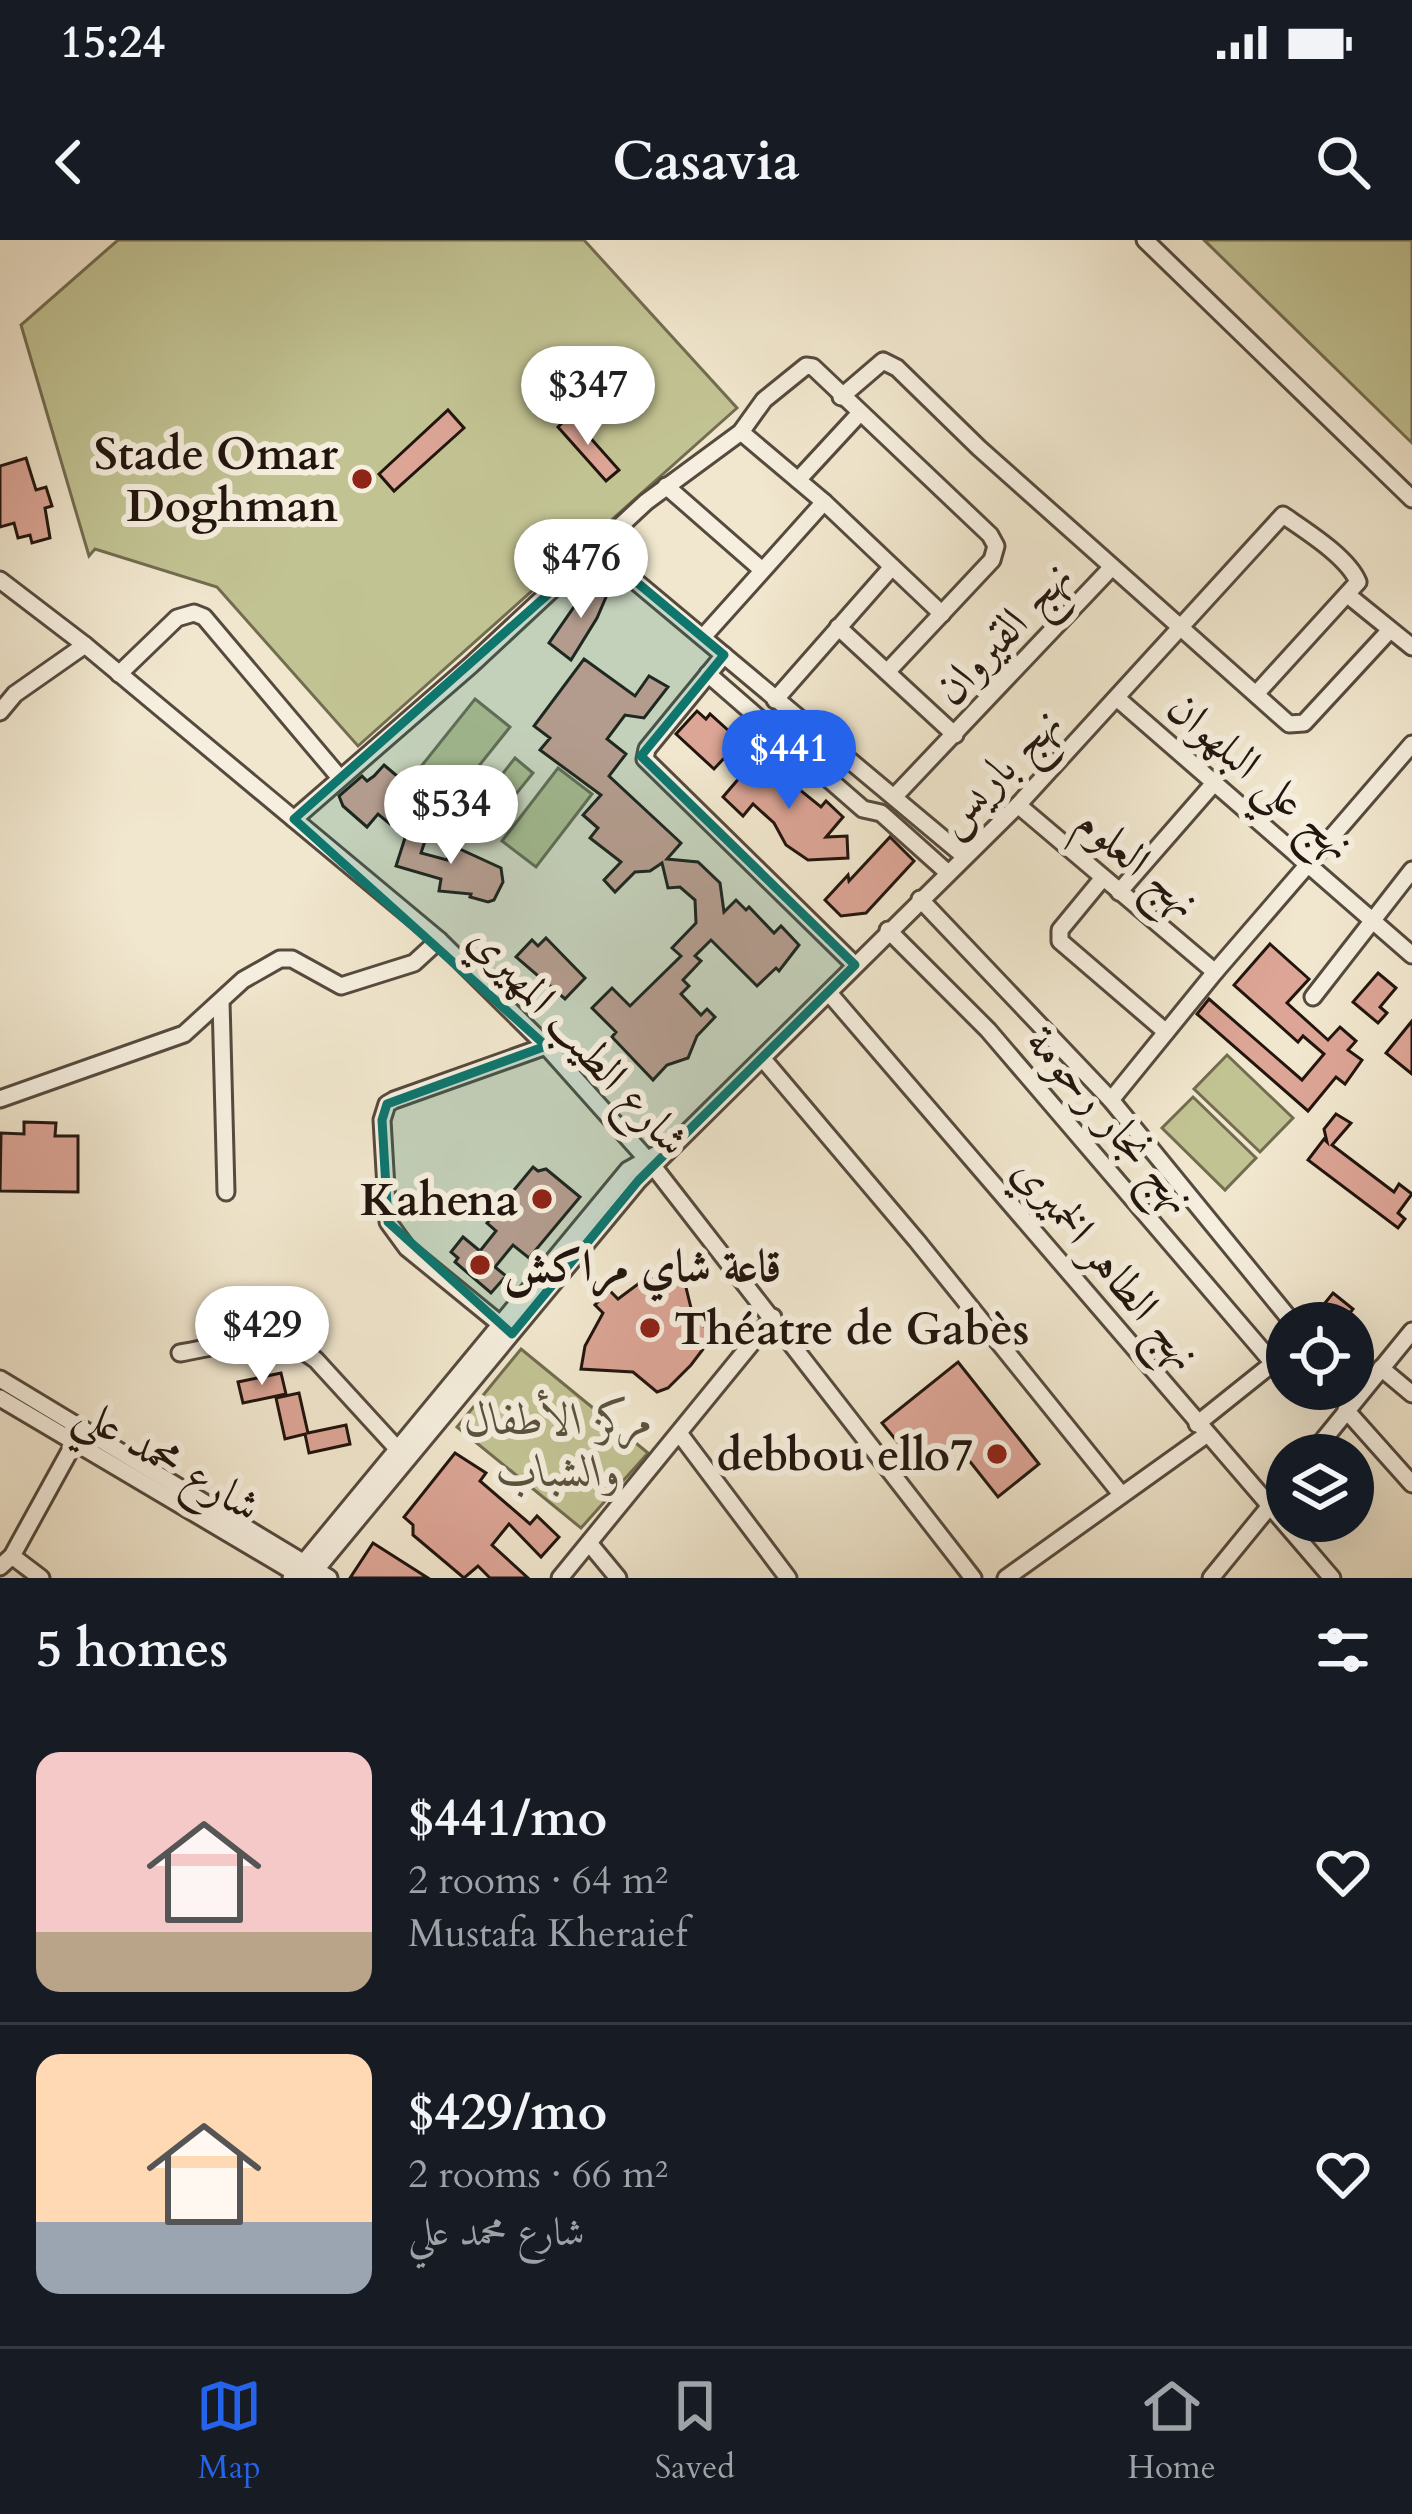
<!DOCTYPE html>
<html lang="en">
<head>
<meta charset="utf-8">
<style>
  :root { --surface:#171b24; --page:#20242c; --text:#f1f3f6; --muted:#9ea1a6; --line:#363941; --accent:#2563eb }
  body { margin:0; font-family:Cardo,Amiri,serif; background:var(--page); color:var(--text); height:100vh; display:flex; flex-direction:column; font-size:45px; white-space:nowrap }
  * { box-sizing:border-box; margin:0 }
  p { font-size:39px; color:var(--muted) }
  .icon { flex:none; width:66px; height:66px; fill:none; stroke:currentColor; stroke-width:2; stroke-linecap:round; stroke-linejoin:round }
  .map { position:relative; height:1338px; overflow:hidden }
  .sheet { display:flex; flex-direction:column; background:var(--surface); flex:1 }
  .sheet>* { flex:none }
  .tools { position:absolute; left:1266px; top:1062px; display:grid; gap:24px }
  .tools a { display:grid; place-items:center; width:108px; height:108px; border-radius:50%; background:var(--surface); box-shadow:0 12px 48px #0002; font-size:60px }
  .price { position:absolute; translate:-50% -102px; padding:0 27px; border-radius:42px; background:#fff; color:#222; font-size:39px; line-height:78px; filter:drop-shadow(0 3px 6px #0008) }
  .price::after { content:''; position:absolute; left:50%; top:72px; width:36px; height:27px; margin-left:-18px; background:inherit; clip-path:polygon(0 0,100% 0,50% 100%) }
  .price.on { background:var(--accent); color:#fff }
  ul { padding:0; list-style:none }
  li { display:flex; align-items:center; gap:36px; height:300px; padding:0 36px }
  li+li { border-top:3px solid var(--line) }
  li span { display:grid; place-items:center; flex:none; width:336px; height:240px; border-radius:24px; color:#555 }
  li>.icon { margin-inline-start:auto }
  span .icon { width:144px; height:144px; fill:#fffc; stroke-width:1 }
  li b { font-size:51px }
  h2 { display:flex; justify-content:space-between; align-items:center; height:144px; padding:0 36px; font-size:51px }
  .status { display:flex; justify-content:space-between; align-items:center; height:84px; padding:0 60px; background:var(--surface); direction:ltr }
  .status svg { height:33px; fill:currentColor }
  header { display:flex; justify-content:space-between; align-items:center; height:156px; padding:0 36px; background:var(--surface); font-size:54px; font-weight:600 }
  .menu { display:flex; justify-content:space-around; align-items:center; height:168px; border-top:3px solid var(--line); background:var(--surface); font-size:33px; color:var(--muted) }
  .menu a { display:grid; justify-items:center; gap:6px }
  .menu .on { color:var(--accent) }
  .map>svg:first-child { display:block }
</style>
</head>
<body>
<div class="status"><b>15:24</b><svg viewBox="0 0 49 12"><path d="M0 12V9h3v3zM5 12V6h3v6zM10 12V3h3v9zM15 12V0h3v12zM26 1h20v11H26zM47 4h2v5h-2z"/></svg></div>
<header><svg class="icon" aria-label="back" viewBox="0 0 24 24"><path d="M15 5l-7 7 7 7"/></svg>Casavia<svg class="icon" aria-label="search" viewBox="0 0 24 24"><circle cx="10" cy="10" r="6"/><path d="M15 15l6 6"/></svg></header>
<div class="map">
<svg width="1412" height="1338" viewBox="0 0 1412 1338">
  <rect width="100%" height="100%" fill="#f1e7ce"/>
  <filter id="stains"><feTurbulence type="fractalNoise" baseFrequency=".00167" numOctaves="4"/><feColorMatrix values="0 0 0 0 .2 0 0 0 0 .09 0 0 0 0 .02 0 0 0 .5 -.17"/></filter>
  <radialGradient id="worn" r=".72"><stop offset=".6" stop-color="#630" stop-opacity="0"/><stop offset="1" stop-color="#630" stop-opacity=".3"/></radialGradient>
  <!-- green -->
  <g fill="#c2c393" stroke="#726c50" stroke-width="3">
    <polygon points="118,0 584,0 737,168 358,506 217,347 95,309 89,316 21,85"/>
    <polygon points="1204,0 1412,0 1412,203"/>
    <polygon points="475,459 510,487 454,557 419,529"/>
    <polygon points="515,518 533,533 499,575 481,561"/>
    <polygon points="558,528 592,554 536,627 502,601"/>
    <polygon points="1227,815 1293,878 1260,912 1194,849"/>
    <polygon points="1193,857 1256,918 1225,950 1162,888"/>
    <polygon points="521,1109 648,1213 581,1288 457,1187"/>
  </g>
  <!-- building -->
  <g fill="#dca596" stroke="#22150e" stroke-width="3">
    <polygon points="448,170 464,188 394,251 379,234"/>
    <polygon points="570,175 619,230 606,241 558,187"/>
    <polygon points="26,218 36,250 46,247 52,266 45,268 50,298 32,303 30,295 18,298 14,283 0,287 0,226"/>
    <polygon points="598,337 610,344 609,350 597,378 571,420 549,403 576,364 582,367"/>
    <polygon points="584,419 635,456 649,436 668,447 644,478 625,475 607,499 626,514 609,536 681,603 667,619 698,622 720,643 724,672 736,660 746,670 749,667 774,693 781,686 799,705 779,731 776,728 757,746 711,700 695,716 701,721 683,740 689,746 681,754 701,775 707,769 715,777 697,796 688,818 667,825 653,840 612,797 616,792 592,768 612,748 630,766 681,716 672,708 696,683 695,660 680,647 668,648 662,623 650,631 635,632 615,652 604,640 621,622 590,598 598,588 583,575 601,555 540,510 550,498 534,486"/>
    <polygon points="697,471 706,479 710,474 740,501 714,529 676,494"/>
    <polygon points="758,516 821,567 826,561 843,577 826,597 847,596 848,618 808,620 786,605 774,583 753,564 743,576 723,557"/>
    <polygon points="384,525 416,552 390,584 378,574 367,587 343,566 339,556 362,536 367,541 374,536"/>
    <polygon points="412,576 429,589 421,613 447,620 451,605 501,628 503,642 494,660 488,662 470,657 471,654 439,651 441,639 396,626"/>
    <polygon points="890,597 914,621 866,673 841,676 825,660 848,635 849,641"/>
    <polygon points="546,698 585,738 565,759 516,717 532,700 538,706"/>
    <polygon points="1270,704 1309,739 1287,763 1328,800 1340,787 1356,801 1348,810 1362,820 1345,844 1336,837 1308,871 1197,774 1209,759 1302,840 1324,814 1303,796 1298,802 1234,745"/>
    <polygon points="1378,733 1396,748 1380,767 1387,773 1378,783 1353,762"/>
    <polygon points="1412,781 1412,834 1386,813"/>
    <polygon points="1336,874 1351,883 1332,905 1394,952 1399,944 1412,954 1398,973 1405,979 1398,988 1308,920 1324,899 1327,902 1324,889"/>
    <polygon points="24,882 56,883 55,896 78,896 78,952 0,951 1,893 24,894"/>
    <polygon points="533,927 538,931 546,929 580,957 529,1018 513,1005 495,1027 506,1036 491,1053 455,1022 458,1018 451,1012 463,997 480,1011 496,991 487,983"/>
    <polygon points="681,1027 692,1072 713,1096 691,1125 668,1148 657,1152 633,1132 581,1129 585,1106 603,1073 595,1065 609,1050 618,1059 642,1041"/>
    <polygon points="1333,1053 1353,1069 1342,1083 1321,1068"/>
    <polygon points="958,1122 1039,1224 998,1257 956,1204 922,1232 882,1183"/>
    <polygon points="281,1133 286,1154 243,1163 238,1142"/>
    <polygon points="299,1153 308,1193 346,1185 350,1204 309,1213 305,1194 285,1199 276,1158"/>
    <polygon points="455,1213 486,1233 480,1241 530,1284 537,1276 559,1297 541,1317 509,1284 492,1305 528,1338 490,1338 478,1326 464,1338 413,1295 413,1285 404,1277"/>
    <polygon points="373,1303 428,1338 350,1338"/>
  </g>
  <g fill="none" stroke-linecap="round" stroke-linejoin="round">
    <!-- minor casing -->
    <g stroke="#564a3e" stroke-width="21">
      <g id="minor">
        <polyline points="1145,0 1412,259"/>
        <polyline points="841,157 883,121 897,128 979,208 1289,484 1304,483 1390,390"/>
        <polyline points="741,192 824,262 942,374"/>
        <polyline points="798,240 859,174"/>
        <polyline points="666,246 761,329"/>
        <polyline points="598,310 964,616"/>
        <polyline points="0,340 85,405 439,700 546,806 653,926 973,1338"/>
        <polyline points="1349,356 1412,407"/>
        <polyline points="838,387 955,495"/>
        <polyline points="703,397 824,262"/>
        <polyline points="724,415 647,509 645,519 855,725"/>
        <polyline points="119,434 177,378 194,373 204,377 340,538"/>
        <polyline points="708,434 863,569 881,573 947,632"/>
        <polyline points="1118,459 1412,715"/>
        <polyline points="775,460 892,327"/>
        <polyline points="0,472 15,454 85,405"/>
        <polyline points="894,557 1112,327"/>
        <polyline points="1018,565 1215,732"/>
        <polyline points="294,579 471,425 646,262 741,192 764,160 806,126 813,127 990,295 996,306 992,320 887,432"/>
        <polyline points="1102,639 1060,690 1060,701 1166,792"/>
        <polyline points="1119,652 1215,542"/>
        <polyline points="920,659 1111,860 1293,1083"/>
        <polyline points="888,690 988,790 1273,1123"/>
        <polyline points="829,753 1332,1338"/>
        <polyline points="1313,757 1412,630"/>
        <polyline points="221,761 226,952"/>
        <polyline points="763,819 917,1001 1121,1254"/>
        <polyline points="0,859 184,794 243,740 280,719 292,719 341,746 414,723 439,700"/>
        <polyline points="1111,860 1215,732 1412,504"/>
        <polyline points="505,1088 407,1008 388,982 382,880 387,864 394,860 546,806"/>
        <path d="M180,1113C207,1109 255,1095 280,1100C293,1103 305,1112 316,1120L402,1214"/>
        <polyline points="1381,1128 1412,1154"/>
        <polyline points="0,1139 329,1338"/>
        <polyline points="0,1158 302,1337"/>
        <polyline points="1346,1170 1412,1244"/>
        <polyline points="1197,1184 1287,1112"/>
        <polyline points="679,1193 788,1338"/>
        <polyline points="1311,1215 1412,1091"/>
        <polyline points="589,1303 618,1338"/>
        <polyline points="12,1316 41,1338"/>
        <polyline points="0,1327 12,1316 77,1198"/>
        <polyline points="291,1338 628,930 655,915"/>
        <path d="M309,1338L638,941L1018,565L1283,275C1306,291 1348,317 1358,342L1256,454"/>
        <polyline points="560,1338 773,1077"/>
        <polyline points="1006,1338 1206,1195"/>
        <polyline points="1211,1338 1287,1245"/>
      </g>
    </g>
    <!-- minor -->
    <use href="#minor" stroke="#f6efdf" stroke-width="15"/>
  </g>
  <!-- marked area -->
  <path fill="#0f766e" fill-opacity="0.2" stroke="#0f766e" stroke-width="9" stroke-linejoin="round" d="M598,310L724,415L641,516L855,725L638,941L512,1094L388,982L382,880L387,864L546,806L294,579Z"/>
  <!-- markers -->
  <g fill="#8f2418" stroke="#f6efdf" stroke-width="4.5">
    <circle cx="362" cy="239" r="12"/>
    <circle cx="542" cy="959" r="12"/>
    <circle cx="480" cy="1025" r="12"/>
    <circle cx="650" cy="1088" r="12"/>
    <circle cx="997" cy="1214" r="12"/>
  </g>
  <g text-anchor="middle" stroke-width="12" stroke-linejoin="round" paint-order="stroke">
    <!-- poi labels -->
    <g font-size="45" font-weight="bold" fill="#22150e" stroke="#f6efdf" text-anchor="end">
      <text x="338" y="229">Stade Omar<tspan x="338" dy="52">Doghman</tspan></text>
      <text x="518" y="975">Kahena</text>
      <text x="504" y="1041" text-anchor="start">قاعة شاي مراكش</text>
      <text x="674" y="1104" text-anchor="start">Théatre de Gabès</text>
      <text x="973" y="1230">debbou ello7</text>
    </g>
    <!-- street labels -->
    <g font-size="45" fill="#22150e" stroke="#f6efdf">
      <text transform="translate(1002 392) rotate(-47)" y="16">نهج القيروان</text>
      <text transform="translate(997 530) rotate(-45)" y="16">نهج باريس</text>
      <text transform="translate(1262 535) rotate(41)" y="16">نهج علي البلهوان</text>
      <text transform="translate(1139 621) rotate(40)" y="16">نهج العلوم</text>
      <text transform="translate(580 799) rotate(47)" y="16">شارع الطيب المهيري</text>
      <text transform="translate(1112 879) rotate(49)" y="16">نهج نجار رحومة</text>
      <text transform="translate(1108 1022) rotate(50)" y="16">نهج الطاهر الخميري</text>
      <text transform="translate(169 1218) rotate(30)" y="16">شارع محمد علي</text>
    </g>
    <!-- park labels -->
    <g font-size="45" font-style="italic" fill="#5a523d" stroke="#f6efdf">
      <text x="559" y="1194">مركز الأطفال<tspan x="559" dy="52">والشباب</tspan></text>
    </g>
  </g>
  <rect width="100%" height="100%" filter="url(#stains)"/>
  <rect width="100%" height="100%" fill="url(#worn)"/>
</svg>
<div class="tools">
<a><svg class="icon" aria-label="locate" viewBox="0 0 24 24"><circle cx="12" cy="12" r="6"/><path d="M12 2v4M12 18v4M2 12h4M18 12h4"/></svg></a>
<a><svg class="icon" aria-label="layers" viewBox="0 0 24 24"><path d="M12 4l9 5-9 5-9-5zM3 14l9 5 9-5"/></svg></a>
</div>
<b class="price" style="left:588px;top:208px">$347</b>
<b class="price" style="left:581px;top:381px">$476</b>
<b class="price on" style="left:789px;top:572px">$441</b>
<b class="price" style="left:451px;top:627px">$534</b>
<b class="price" style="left:262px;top:1148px">$429</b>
</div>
<section class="sheet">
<h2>5 homes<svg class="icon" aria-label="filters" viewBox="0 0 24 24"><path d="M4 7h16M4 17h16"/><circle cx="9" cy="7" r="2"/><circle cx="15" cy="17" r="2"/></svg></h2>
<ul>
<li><span style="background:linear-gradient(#f6c9c9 75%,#b9a48a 0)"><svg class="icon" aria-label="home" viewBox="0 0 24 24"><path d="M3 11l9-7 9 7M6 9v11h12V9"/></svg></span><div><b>$441/mo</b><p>2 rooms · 64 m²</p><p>Mustafa Kheraief</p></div><svg class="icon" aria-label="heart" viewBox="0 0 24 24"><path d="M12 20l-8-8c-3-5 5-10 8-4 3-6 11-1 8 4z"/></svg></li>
<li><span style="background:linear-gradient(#ffd9b3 70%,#9aa5b1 0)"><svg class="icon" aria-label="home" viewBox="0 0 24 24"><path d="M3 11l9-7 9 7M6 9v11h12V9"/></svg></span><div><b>$429/mo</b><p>2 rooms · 66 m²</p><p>شارع محمد علي</p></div><svg class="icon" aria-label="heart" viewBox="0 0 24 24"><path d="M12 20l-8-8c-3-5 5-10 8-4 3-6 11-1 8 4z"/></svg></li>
</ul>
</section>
<nav class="menu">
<a class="on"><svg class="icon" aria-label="map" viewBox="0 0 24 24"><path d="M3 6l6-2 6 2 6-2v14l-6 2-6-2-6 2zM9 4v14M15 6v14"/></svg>Map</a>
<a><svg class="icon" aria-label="saved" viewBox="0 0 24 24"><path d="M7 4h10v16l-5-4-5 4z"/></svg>Saved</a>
<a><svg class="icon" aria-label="home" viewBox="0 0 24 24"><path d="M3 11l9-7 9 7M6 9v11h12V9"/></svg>Home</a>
</nav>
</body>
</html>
